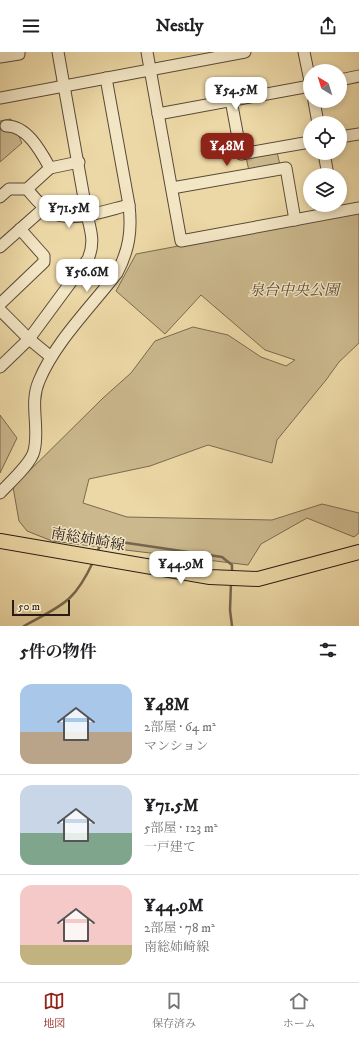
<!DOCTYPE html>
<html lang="ja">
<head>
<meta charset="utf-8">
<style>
  :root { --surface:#fff; --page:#f2f2f2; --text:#202124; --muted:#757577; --line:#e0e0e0; --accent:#8f2418 }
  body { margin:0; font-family:"IM FELL DW Pica","Noto Serif JP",serif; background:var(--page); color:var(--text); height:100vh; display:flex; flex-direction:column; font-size:15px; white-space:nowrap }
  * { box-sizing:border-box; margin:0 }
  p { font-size:13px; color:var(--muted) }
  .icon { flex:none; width:22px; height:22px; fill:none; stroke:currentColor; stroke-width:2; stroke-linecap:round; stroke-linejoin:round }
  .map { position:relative; height:574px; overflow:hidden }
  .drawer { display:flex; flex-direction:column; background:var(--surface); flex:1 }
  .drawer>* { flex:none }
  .needle { width:26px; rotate:322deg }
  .controls { position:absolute; left:303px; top:12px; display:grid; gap:8px }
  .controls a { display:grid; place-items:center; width:44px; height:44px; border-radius:50%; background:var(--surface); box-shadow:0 2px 6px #0003; font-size:20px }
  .scale { position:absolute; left:12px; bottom:10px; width:58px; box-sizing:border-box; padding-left:4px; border:2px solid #281b14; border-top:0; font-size:11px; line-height:14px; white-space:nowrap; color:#281b14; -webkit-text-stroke:3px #f3e6c5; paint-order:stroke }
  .price { position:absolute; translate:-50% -34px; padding:0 9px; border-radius:8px; background:#fff; color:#222; font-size:13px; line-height:26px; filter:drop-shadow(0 1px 2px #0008) }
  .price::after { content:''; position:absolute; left:50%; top:24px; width:12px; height:9px; margin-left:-6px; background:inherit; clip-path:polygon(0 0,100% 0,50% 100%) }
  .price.selected { background:var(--accent); color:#fff }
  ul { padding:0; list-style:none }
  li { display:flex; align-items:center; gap:12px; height:100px; padding:0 20px }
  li+li { border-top:1px solid var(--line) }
  li span { display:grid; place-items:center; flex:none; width:112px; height:80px; border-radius:12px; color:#555 }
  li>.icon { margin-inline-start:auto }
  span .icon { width:48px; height:48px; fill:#fffc; stroke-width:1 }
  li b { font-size:17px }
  h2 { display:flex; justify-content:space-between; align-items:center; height:48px; padding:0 20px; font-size:17px }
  header { display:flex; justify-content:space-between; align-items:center; height:52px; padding:0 20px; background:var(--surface); font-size:18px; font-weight:700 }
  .tab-bar { display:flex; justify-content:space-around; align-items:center; height:56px; border-top:1px solid var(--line); background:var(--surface); font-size:11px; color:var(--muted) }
  .tab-bar a { display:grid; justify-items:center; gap:2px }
  .tab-bar .selected { color:var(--accent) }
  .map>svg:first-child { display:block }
</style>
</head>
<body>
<header><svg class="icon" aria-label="menu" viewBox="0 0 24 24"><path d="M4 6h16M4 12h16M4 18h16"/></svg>Nestly<svg class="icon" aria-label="share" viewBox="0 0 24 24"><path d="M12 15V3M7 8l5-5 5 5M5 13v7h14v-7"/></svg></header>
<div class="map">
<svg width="359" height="574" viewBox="0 0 359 574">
  <rect width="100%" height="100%" fill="#ecd8a6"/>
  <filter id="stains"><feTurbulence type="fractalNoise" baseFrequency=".005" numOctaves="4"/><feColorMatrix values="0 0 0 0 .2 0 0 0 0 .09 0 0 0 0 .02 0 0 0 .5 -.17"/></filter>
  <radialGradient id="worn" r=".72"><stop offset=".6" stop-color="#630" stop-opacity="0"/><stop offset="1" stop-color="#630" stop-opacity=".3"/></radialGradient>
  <!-- green -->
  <g fill="#cbb88d" stroke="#7a6a50">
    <polygon points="11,67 22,91 0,110 0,69"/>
    <polygon points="277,100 280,113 249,119 246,105"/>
    <polygon points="359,160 359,291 339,310 326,328 277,388 272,411 208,393 150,414 89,427 83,451 127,465 272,468 322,452 359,461 359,481 354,485 307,466 261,492 248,513 52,489 27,479 19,469 13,435 103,346 131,321 155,289 193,275 228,283 261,305 286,314 295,308 265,298 201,243 165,282 116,239 136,202"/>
    <polygon points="0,363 17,386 0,421"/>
  </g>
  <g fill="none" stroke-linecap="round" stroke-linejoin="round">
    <!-- stream -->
    <g stroke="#75664e" stroke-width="2.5">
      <polyline points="97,501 100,493 107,488 222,505 232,513 232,522"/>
      <polyline points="231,531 230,558 232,574"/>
      <path d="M24,574C62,553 74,551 93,510"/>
    </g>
    <!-- minor casing -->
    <g stroke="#594a38" stroke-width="13">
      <g id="minor">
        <polyline points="147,0 181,189 359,156"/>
        <polyline points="304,0 310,29"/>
        <polyline points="0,5 19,2 19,0"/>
        <polyline points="340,28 359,24"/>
        <polyline points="0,46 245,0"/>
        <polyline points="231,48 241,102 310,90"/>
        <polyline points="314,49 318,71"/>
        <polyline points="158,62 310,34"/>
        <path d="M6,74C27,73 41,100 50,116"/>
        <polyline points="340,85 359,82"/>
        <polyline points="324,101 328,123"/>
        <polyline points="172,136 286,116 295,168"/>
        <path d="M27,137C34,145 41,155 51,160C71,172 107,158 129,153"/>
        <polyline points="0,145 9,137 27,137 50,116 79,110"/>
        <polyline points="0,195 44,156"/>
        <polyline points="0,252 44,210 44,204 20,177"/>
        <polyline points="0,258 29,287 51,305"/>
        <path d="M0,315L29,287L88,207C95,191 91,179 87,163L58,0"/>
        <path d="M0,441C9,431 31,412 34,399C40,375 29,352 39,329C55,290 91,255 117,221C129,198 132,179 129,153L106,26"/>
      </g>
    </g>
    <!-- major casing -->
    <g stroke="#281b14" stroke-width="16">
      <polyline id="major" points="0,489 210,525 258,527 359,500"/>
    </g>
    <!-- minor -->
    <use href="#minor" stroke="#f3e6c5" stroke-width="11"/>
    <!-- major -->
    <use href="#major" stroke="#ecd8a6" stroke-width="14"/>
  </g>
  <g text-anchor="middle" stroke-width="3" stroke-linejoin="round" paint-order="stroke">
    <!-- park labels -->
    <g font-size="15" font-style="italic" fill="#594a38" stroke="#f3e6c5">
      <text x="294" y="243">泉台中央公園</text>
    </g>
    <!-- street labels -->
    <g font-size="15" fill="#281b14" stroke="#f3e6c5">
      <text transform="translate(88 487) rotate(10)" y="5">南総姉崎線</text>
    </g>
  </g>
  <rect width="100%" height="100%" filter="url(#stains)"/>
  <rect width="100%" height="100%" fill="url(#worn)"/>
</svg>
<div class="controls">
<a><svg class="needle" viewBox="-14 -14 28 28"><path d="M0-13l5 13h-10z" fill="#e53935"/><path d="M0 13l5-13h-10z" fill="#757577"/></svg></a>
<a><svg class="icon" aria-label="locate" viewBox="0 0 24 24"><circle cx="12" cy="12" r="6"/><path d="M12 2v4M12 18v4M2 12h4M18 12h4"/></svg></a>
<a><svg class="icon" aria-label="layers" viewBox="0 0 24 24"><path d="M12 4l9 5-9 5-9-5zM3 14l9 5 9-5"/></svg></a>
</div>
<div class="scale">50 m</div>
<b class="price" style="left:236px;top:59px">¥54.5M</b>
<b class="price selected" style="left:227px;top:115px">¥48M</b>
<b class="price" style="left:69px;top:177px">¥71.5M</b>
<b class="price" style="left:87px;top:241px">¥56.6M</b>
<b class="price" style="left:181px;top:533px">¥44.9M</b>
</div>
<section class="drawer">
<h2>5件の物件<svg class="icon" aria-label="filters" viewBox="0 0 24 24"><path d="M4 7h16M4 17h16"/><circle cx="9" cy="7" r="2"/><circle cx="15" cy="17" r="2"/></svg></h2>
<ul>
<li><span style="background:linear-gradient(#a9c7e8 60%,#b9a48a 0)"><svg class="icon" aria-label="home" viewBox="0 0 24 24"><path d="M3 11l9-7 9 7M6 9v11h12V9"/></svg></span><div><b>¥48M</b><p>2部屋 · 64 m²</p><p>マンション</p></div></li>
<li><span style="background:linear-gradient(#c9d6e8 60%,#7fa58c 0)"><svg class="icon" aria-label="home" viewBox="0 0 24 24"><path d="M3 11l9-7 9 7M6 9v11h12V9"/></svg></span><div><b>¥71.5M</b><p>5部屋 · 123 m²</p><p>一戸建て</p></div></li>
<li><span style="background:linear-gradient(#f6c9c9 75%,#c2b280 0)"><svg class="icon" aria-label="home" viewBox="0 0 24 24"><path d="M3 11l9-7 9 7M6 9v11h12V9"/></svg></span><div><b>¥44.9M</b><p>2部屋 · 78 m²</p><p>南総姉崎線</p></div></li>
</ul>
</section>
<nav class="tab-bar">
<a class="selected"><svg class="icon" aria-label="map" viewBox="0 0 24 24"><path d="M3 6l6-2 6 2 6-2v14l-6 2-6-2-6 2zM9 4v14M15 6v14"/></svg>地図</a>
<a><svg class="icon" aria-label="saved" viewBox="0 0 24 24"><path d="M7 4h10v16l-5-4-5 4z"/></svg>保存済み</a>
<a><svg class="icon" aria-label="home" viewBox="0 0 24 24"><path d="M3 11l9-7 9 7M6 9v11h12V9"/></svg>ホーム</a>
</nav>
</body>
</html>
